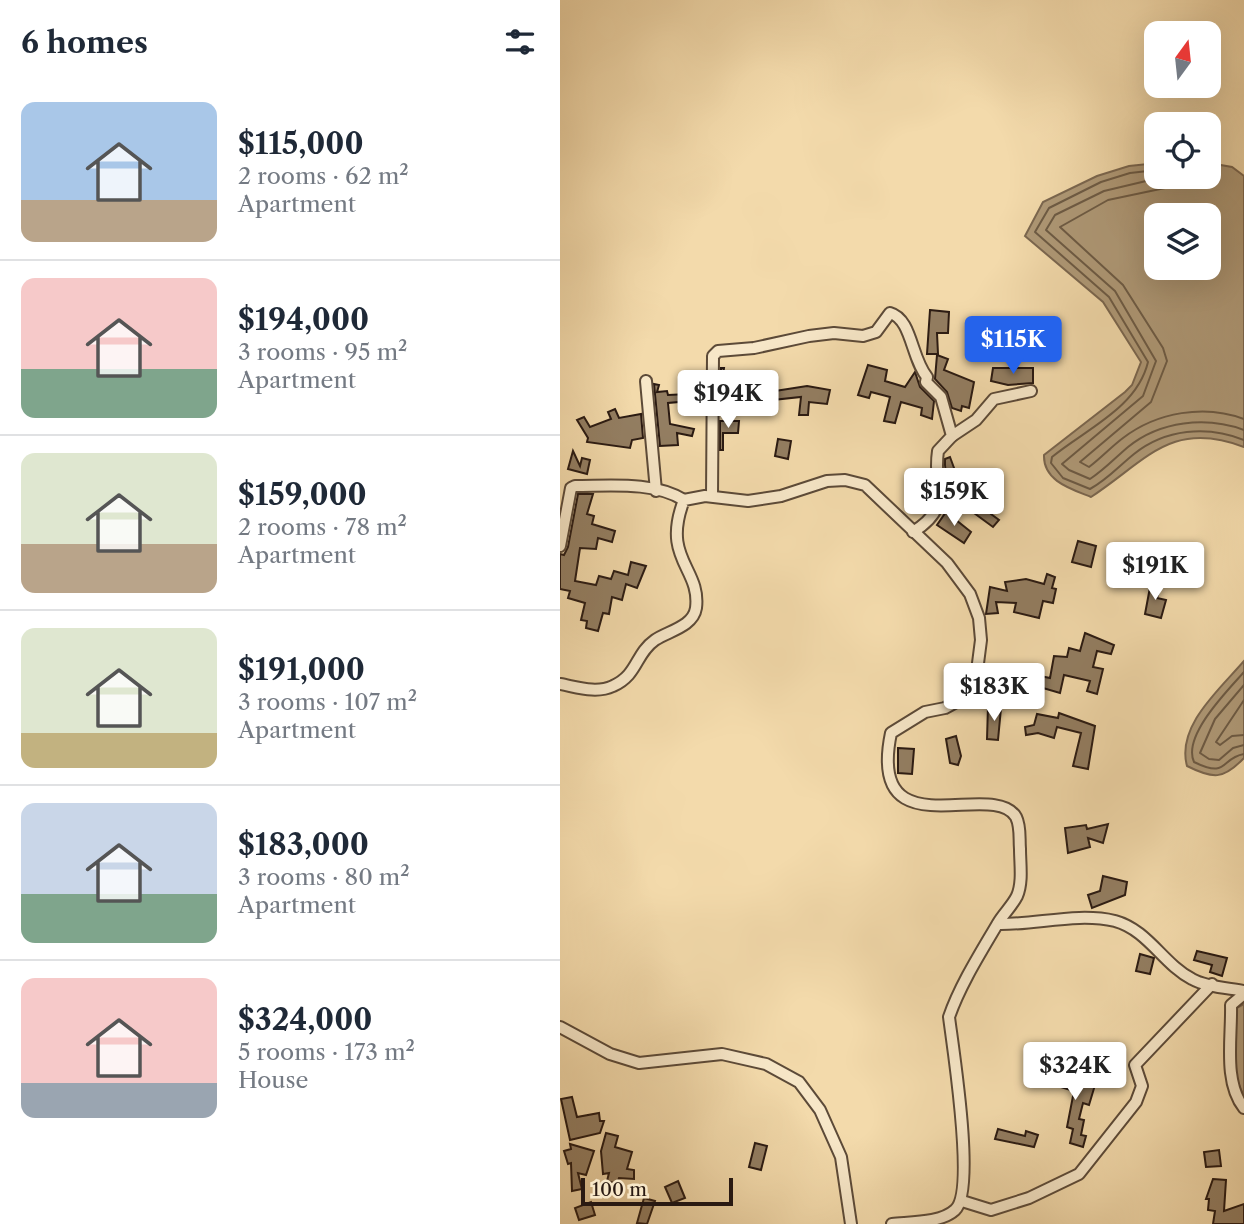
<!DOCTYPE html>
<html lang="en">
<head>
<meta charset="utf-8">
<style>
  :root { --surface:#fff; --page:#f6f6f7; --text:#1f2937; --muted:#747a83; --line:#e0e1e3; --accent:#2563eb }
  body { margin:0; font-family:"Libre Caslon Text",serif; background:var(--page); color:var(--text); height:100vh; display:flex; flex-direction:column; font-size:26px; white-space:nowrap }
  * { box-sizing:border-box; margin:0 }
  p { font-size:23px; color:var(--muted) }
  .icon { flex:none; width:38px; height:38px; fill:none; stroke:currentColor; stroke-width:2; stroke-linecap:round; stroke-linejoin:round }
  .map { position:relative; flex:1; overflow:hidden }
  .panel { display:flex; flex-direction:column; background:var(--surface); width:560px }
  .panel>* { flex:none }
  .needle { width:46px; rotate:15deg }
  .controls { position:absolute; left:584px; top:21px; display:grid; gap:14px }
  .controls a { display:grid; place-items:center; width:77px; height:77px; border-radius:14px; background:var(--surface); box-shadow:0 7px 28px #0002; font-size:35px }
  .scale { position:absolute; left:21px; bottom:18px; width:152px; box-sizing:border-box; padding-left:7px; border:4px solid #2a1a12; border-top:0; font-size:19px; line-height:24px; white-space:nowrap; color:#2a1a12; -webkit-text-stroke:5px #f7e7c8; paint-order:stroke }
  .price { position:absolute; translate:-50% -60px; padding:0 16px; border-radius:7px; background:#fff; color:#222; font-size:23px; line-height:46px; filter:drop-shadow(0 2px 4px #0008) }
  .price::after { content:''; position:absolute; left:50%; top:42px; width:21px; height:16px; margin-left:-10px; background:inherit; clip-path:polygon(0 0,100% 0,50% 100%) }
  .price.on { background:var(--accent); color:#fff }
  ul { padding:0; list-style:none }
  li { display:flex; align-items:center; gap:21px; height:175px; padding:0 21px }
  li+li { border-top:2px solid var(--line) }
  li span { display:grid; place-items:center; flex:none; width:196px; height:140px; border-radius:14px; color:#555 }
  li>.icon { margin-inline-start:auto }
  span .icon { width:84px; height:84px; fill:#fffc; stroke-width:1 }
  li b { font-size:30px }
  h2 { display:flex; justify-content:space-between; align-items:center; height:84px; padding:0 21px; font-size:30px }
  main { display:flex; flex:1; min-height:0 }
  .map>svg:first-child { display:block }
</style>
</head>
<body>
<main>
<section class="panel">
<h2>6 homes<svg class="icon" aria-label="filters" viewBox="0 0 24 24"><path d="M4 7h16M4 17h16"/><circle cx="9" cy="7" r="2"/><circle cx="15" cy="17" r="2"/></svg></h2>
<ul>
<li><span style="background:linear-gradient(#a9c7e8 70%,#b9a48a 0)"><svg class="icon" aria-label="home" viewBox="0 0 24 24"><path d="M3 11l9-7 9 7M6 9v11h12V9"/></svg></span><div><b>$115,000</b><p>2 rooms · 62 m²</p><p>Apartment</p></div></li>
<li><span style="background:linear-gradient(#f6c9c9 65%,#7fa58c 0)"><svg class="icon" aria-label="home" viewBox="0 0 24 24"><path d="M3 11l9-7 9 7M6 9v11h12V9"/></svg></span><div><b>$194,000</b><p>3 rooms · 95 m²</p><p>Apartment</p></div></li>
<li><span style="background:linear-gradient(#dfe7d0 65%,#b9a48a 0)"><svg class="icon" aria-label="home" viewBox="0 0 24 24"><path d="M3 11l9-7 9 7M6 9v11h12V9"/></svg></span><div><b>$159,000</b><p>2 rooms · 78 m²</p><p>Apartment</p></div></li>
<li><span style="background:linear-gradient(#dfe7d0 75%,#c2b280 0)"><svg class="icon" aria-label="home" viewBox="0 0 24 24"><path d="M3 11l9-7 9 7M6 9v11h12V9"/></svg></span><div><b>$191,000</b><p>3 rooms · 107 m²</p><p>Apartment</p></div></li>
<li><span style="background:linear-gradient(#c9d6e8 65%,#7fa58c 0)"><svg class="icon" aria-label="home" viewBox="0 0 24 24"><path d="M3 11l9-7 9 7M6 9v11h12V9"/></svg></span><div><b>$183,000</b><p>3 rooms · 80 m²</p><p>Apartment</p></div></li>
<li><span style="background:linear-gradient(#f6c9c9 75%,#9aa5b1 0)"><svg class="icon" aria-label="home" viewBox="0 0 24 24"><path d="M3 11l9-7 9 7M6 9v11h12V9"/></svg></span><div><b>$324,000</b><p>5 rooms · 173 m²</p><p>House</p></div></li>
</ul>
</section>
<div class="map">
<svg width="684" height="1224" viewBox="0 0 684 1224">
  <rect width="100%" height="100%" fill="#f3daab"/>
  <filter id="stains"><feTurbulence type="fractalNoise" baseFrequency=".00286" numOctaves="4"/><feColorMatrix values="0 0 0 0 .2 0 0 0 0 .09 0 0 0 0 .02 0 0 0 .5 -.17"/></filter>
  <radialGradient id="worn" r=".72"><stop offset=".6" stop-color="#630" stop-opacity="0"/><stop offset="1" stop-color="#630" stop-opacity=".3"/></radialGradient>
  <!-- water -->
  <g fill="#af9977" stroke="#7a664f" stroke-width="2" fill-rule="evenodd">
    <path d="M597,163V177H649V163L672,167L684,176V447C611,419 586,461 531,497C511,489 483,481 484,455L565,392L572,385L581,362L543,302L465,236L483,202L537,176L569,166ZM597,215H649V268H597Z"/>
    <path d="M684,661V758C663,780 653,779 627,766C616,726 660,689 684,661Z"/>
    <path d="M684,1004V1095C671,1079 676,1035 676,1014L677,1008Z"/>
  </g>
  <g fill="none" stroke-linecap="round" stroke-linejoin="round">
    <!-- shore -->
    <g stroke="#6c5a44" stroke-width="2">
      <path d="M597,170L570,173L541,182L489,208L475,232L549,297L588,362C577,408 526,429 492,457L491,463L503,478L530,489C547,480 559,466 574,454C605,429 647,425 684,440"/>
      <path d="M603,177L544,191L495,215L486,230L555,291L596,361L583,396L502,464L509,470L530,479C544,470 555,458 568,447C600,421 646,416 684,430"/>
      <path d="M618,177L605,188L548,200L500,227L563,285L603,348L607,361L591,402L520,462L529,467C541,458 551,447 563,438C597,412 645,404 684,419"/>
      <path d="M684,672C668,690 622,736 634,762C669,779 660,758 684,754"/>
      <polyline points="684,685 655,719 640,753 649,759 659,760 673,748 684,745"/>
      <polyline points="684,700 656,742 660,745 672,736 684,735"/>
    </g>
  </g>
  <!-- building -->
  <g fill="#937e62" stroke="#2a1a12" stroke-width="2">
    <polygon points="370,310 389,312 388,333 377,333 378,354 367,354"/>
    <polygon points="416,323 428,327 423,344 428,345 424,360 408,356"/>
    <polygon points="377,355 388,359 384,370 414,382 409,408 402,406 401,411 392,408 387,392 375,379"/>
    <polygon points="308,365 327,370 325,381 345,387 355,372 360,387 374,401 372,419 361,415 362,408 341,402 335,423 324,421 330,397 311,392 309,398 298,395"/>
    <polygon points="161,368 164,368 163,375 168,376 166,388 176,390 173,403 161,399"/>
    <polygon points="433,368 473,368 473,383 448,385 431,381"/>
    <polygon points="94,384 99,385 97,392 107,391 108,395 129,394 130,401 108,403 110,424 134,429 132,436 117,433 118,445 100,446"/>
    <polygon points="247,386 270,390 267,404 249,402 248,415 239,415 241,397 213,400 210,411 201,408 198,401 192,402 191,398 215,391"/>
    <polygon points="55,409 59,418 81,414 83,438 72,440 70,448 27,442 28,438 17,420 24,417 30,427 51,419 48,412"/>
    <polygon points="160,421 179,421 178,433 163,433 163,450 160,450"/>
    <polygon points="218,439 231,441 228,459 215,456"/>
    <polygon points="13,451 20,466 22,458 30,460 27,474 8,469"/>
    <polygon points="390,457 405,498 389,504 385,465 385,459"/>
    <polygon points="18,494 33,494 27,514 34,516 32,524 55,531 52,542 38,538 36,549 20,548 15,581 36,585 39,576 51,579 54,571 68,575 71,562 86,566 77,588 66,584 62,600 52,597 49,614 43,613 38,631 26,628 27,621 21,620 25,603 8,598 10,591 0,589 0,554 4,555 8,547"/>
    <polygon points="419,499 434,509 431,514 439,520 433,527 410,510"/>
    <polygon points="386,512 411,532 404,543 377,525"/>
    <polygon points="518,541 536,546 531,567 512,562"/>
    <polygon points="487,574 495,577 492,588 496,589 493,603 483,601 479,618 454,612 456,603 436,602 438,613 426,614 430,587 447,591 445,582 466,579 484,584"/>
    <polygon points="591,582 601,585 597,598 606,600 601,618 585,614"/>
    <polygon points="525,633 554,645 551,654 537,651 533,667 543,669 537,694 527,691 530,681 504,675 500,693 483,688 480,700 468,697 470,674 490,678 494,656 507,657 509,648 520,651"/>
    <polygon points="428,706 441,708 438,740 427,739"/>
    <polygon points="499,713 535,726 528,769 513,766 521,733 497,727 494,738 478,733 466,735 465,727 474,725 477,714 498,718"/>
    <polygon points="396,736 401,756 398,765 390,763 386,739"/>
    <polygon points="338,748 354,749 352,774 338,773"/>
    <polygon points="548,824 543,843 528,838 530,847 508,853 505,828 526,825 527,829"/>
    <polygon points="543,876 567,882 565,895 532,908 528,895 540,891"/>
    <polygon points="637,951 667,958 662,976 650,972 652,965 634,960"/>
    <polygon points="580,954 594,958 590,974 576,971"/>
    <polygon points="541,1059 552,1063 545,1084 534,1080"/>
    <polygon points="492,1070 535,1085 529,1105 523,1103 519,1119 524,1120 521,1135 526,1136 523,1147 510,1143 513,1129 507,1127 514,1091 488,1083"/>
    <polygon points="12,1097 17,1117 39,1113 40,1121 44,1121 40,1133 10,1140 1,1099"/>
    <polygon points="438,1129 465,1136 466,1131 478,1135 474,1147 435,1139"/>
    <polygon points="46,1133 58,1136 55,1147 72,1152 67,1169 74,1170 74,1179 59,1178 57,1184 47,1181 49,1173 43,1174 41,1151"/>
    <polygon points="195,1143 207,1146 201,1170 189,1167"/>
    <polygon points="10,1144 34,1151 26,1175 18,1173 22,1189 12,1191 11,1163 8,1164 4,1151 11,1149"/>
    <polygon points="659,1150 661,1166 646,1167 644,1152"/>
    <polygon points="653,1179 666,1180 664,1211 684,1204 684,1224 653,1224 655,1211 648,1210 649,1199 646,1199"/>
    <polygon points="118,1181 125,1198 112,1203 105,1187"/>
    <polygon points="84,1198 95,1201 87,1224 77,1223"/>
    <polygon points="31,1202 35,1215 19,1220 15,1208"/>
  </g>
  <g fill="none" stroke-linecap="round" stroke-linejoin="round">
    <!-- minor casing -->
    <g stroke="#5c4a38" stroke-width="14">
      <g id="minor">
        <polyline points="86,381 96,491"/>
        <polyline points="392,436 416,420 434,399 471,391"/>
        <path d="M152,496L153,356L158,351L194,348L249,336L274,333L303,336L316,332L330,313C352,319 351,358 367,377L366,382L381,397L392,436L378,451C372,490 394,506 353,532"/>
        <path d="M0,546L11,488L15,486C49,486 94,481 124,500"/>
        <path d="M0,684C17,687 36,694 53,686C78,675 75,654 95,640C108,631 133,627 136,608C141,568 101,559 124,500L145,496L188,501L221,496L267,481L285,480L305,485L387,563L410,594L419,618L421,640L417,671L407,696L385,708L365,712L331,733C306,853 433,778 456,817C461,827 459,838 460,849C460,864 463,882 457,896C452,906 444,913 438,923C421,952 400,985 389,1017C393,1049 416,1191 395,1210C381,1223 351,1222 332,1224"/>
        <path d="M438,924C476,925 517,912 555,921C588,930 603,964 632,979C646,987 668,988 684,991"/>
        <path d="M684,994L671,1005C672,1037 663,1082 684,1108"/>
        <polyline points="0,1027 50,1054 79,1063 162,1054 206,1064 239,1082 260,1110 281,1157 291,1224"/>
        <polyline points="402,1201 431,1210 469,1198 519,1174 576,1102 582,1086 575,1065 652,984"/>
      </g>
    </g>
    <!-- minor -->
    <use href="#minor" stroke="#f7e7c8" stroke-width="10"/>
  </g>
  <rect width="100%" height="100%" filter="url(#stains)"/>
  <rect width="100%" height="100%" fill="url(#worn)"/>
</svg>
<div class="controls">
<a><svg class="needle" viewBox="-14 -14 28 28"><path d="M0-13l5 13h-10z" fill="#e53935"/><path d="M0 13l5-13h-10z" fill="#747a83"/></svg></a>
<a><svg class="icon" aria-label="locate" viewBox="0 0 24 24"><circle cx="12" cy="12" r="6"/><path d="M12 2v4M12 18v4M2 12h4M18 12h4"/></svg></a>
<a><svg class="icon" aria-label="layers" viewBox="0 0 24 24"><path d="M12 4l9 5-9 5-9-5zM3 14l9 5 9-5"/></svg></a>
</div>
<div class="scale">100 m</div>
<b class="price on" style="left:453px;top:376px">$115K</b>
<b class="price" style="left:168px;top:430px">$194K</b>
<b class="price" style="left:394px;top:528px">$159K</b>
<b class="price" style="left:595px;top:602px">$191K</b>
<b class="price" style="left:434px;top:723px">$183K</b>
<b class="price" style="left:515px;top:1102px">$324K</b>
</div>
</main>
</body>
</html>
